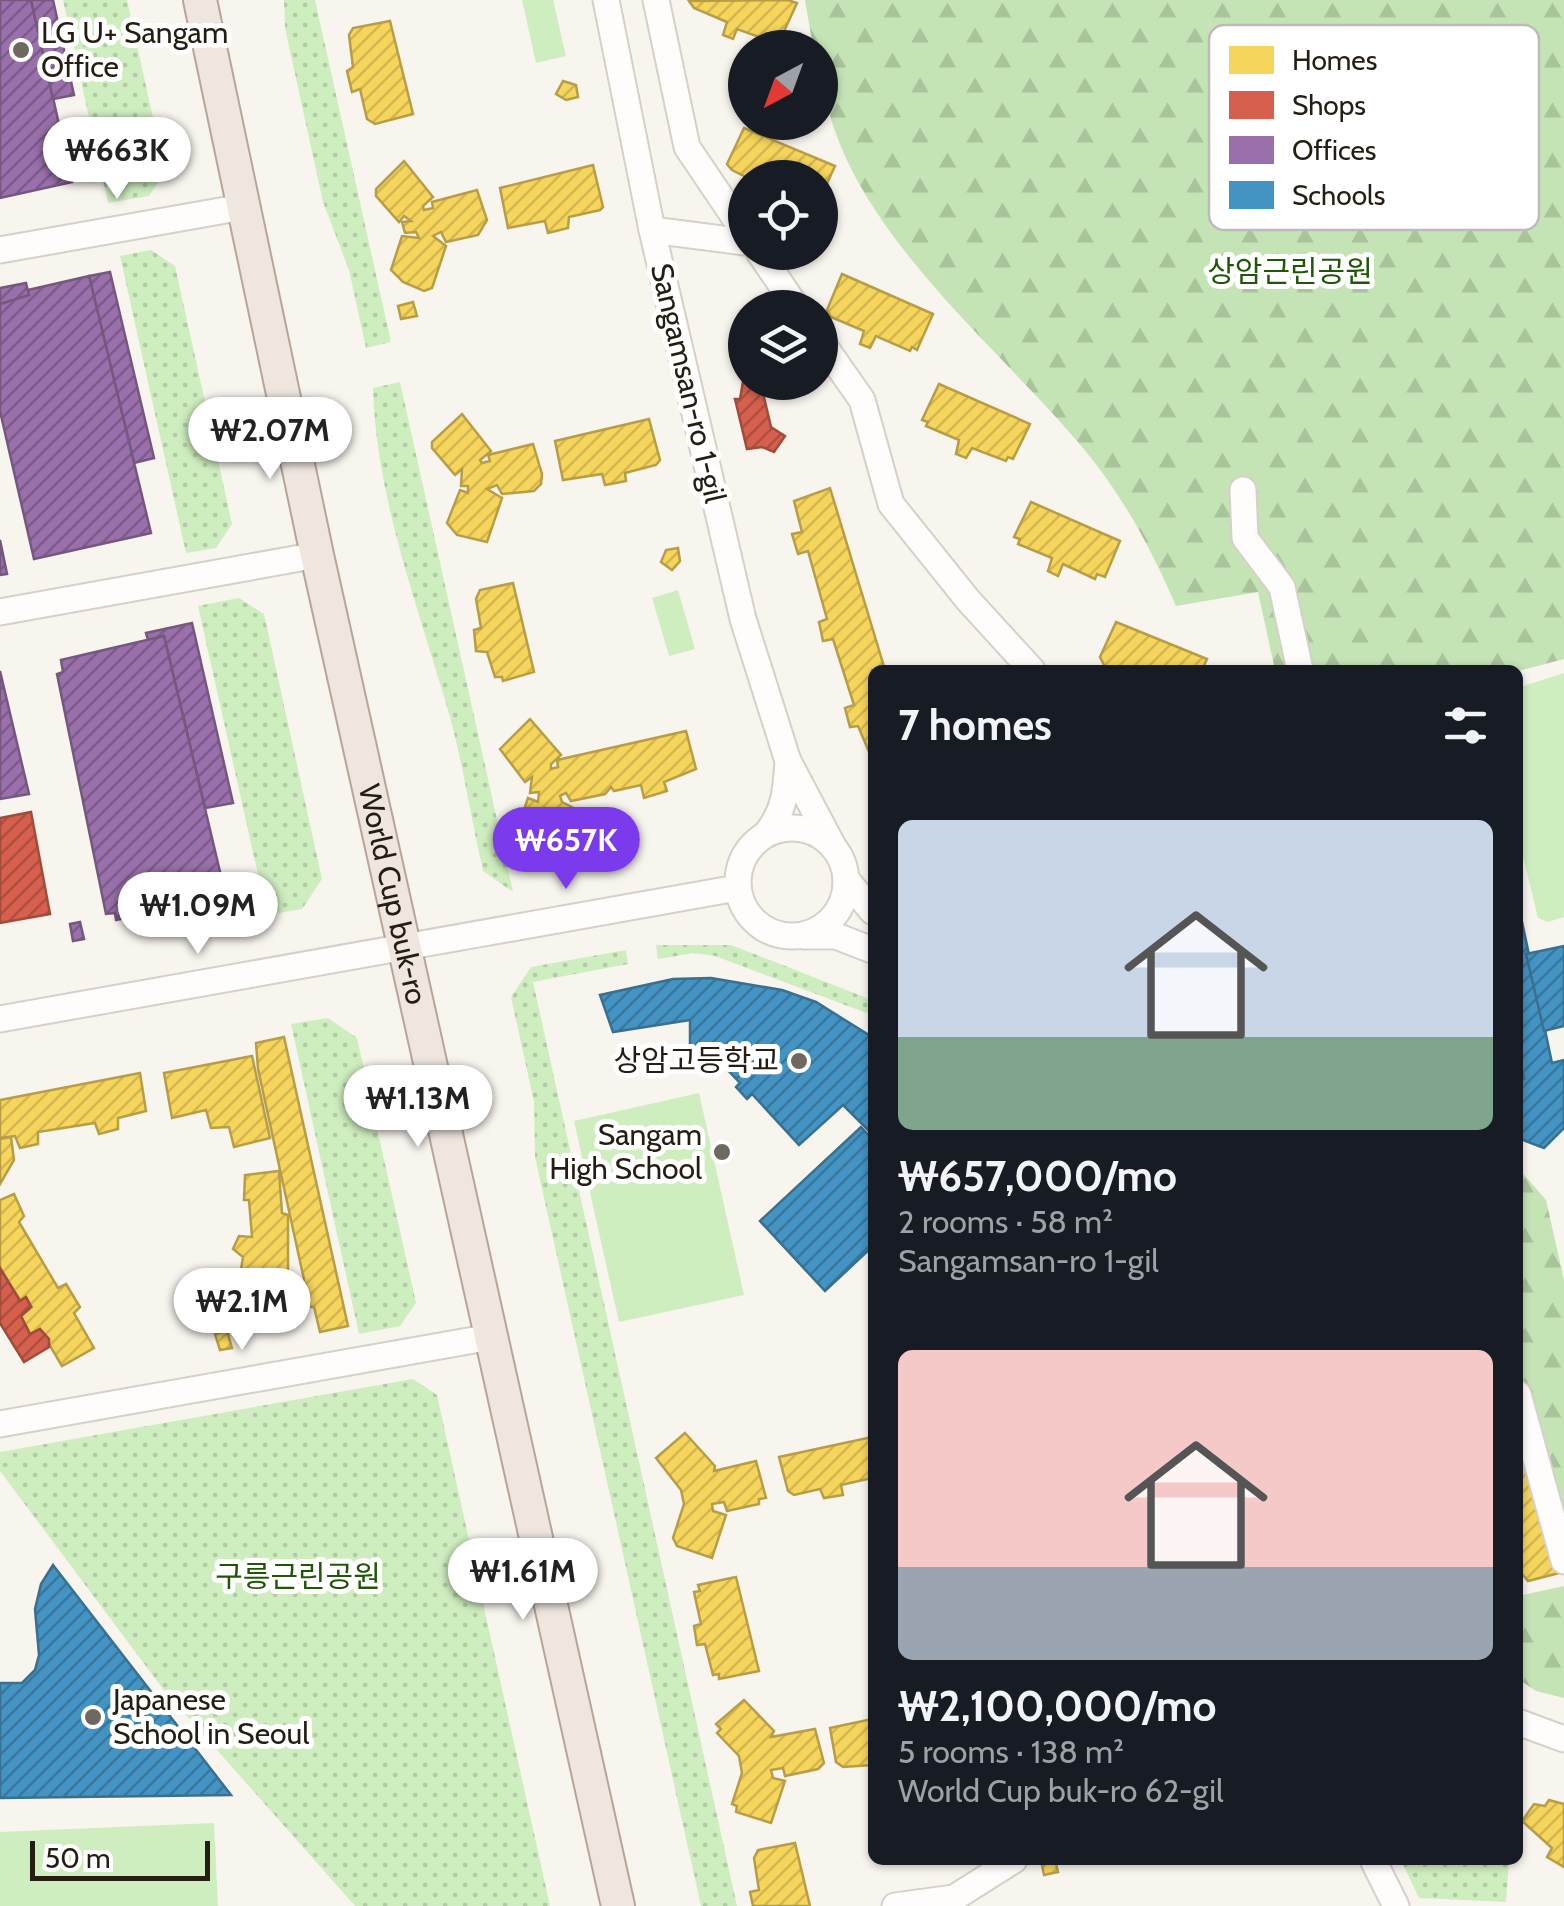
<!DOCTYPE html>
<html lang="en">
<head>
<meta charset="utf-8">
<style>
  :root { --surface:#171b24; --page:#242831; --text:#f1f3f6; --muted:#9ea1a6; --accent:#7c3aed }
  body { margin:0; font-family:Cabin,"Noto Sans KR",sans-serif; background:var(--page); color:var(--text); height:100vh; display:flex; flex-direction:column; font-size:38px; white-space:nowrap }
  * { box-sizing:border-box; margin:0 }
  p { font-size:32px; color:var(--muted) }
  .icon { flex:none; width:55px; height:55px; fill:none; stroke:currentColor; stroke-width:2; stroke-linecap:round; stroke-linejoin:round }
  .map { position:relative; flex:1; overflow:hidden }
  .panel { position:absolute; left:868px; top:665px; width:655px; height:1200px; display:flex; flex-direction:column; background:var(--surface); border-radius:15px; box-shadow:0 2px 8px #0004 }
  .panel>* { flex:none }
  .needle { width:65px; rotate:221deg }
  .tools { position:absolute; left:728px; top:30px; display:grid; gap:20px }
  .tools a { display:grid; place-items:center; width:110px; height:110px; border-radius:50%; background:var(--surface); box-shadow:0 2px 8px #0004; font-size:50px }
  .scale { position:absolute; left:30px; bottom:25px; width:180px; box-sizing:border-box; padding-left:10px; border:5px solid #231d12; border-top:0; font-size:28px; line-height:35px; white-space:nowrap; color:#231d12; -webkit-text-stroke:8px #fff; paint-order:stroke }
  .price { position:absolute; translate:-50% -85px; padding:0 22px; border-radius:35px; background:#fff; color:#222; font-size:32px; line-height:65px; filter:drop-shadow(0 2px 5px #0008) }
  .price::after { content:''; position:absolute; left:50%; top:60px; width:30px; height:22px; margin-left:-15px; background:inherit; clip-path:polygon(0 0,100% 0,50% 100%) }
  .price.on { background:var(--accent); color:#fff }
  ul { padding:0; list-style:none }
  li { display:grid; align-content:center; gap:20px; height:530px; padding:0 30px }
  li span { display:grid; place-items:center; height:310px; border-radius:15px; color:#555 }
  li>.icon { margin-inline-start:auto }
  span .icon { width:180px; height:180px; fill:#fffc; stroke-width:1 }
  li b { font-size:42px }
  h2 { display:flex; justify-content:space-between; align-items:center; height:120px; padding:0 30px; font-size:42px }
  .map>svg:first-child { display:block }
</style>
</head>
<body>
<div class="map">
<svg width="1564" height="1906" viewBox="0 0 1564 1906">
  <defs>
    <pattern id="grass-dots" width="8" height="8" patternUnits="userSpaceOnUse" patternTransform="scale(2.5)"><rect width="8" height="8" fill="#cfeec0"/><path d="M2 2h.1M6 6h.1" fill="none" stroke="#b1cca4" stroke-width="1.8" stroke-linecap="round"/></pattern>
    <pattern id="forest-firs" width="22" height="20" patternUnits="userSpaceOnUse" patternTransform="scale(2.5)"><rect width="22" height="20" fill="#c5e4b6"/><path d="M5 1l3.5 6h-7zM16 11l3.5 6h-7z" fill="#a9c39b"/></pattern>
    <pattern id="homes-hatch" width="6" height="6" patternUnits="userSpaceOnUse" patternTransform="scale(2.5)"><rect width="6" height="6" fill="#f6d55c"/><path d="M-1 1l2-2M0 6l6-6M5 7l2-2" fill="none" stroke="#d3b64f"/></pattern>
    <pattern id="shops-hatch" width="6" height="6" patternUnits="userSpaceOnUse" patternTransform="scale(2.5)"><rect width="6" height="6" fill="#d6604d"/><path d="M-1 1l2-2M0 6l6-6M5 7l2-2" fill="none" stroke="#ad4f3f"/></pattern>
    <pattern id="offices-hatch" width="6" height="6" patternUnits="userSpaceOnUse" patternTransform="scale(2.5)"><rect width="6" height="6" fill="#9970ab"/><path d="M-1 1l2-2M0 6l6-6M5 7l2-2" fill="none" stroke="#7c5b8a"/></pattern>
    <pattern id="schools-hatch" width="6" height="6" patternUnits="userSpaceOnUse" patternTransform="scale(2.5)"><rect width="6" height="6" fill="#4393c3"/><path d="M-1 1l2-2M0 6l6-6M5 7l2-2" fill="none" stroke="#38779d"/></pattern>
  </defs>
  <rect width="100%" height="100%" fill="#f8f4ee"/>
  <!-- grass -->
  <g fill="url(#grass-dots)">
    <polygon points="63,0 127,0 165,172 149,196 108,203"/>
    <polygon points="284,0 315,0 391,342 366,348 349,270 323,202 285,28"/>
    <polygon points="151,250 175,266 232,524 216,548 186,553 120,256"/>
    <path d="M400,382L513,892L483,871C470,815 462,755 445,700C415,598 376,495 373,388Z"/>
    <polygon points="239,598 264,614 322,879 302,909 267,915 198,606"/>
    <polygon points="656,945 731,945 872,1000 872,1015 715,956 694,953 658,959"/>
    <polygon points="626,950 628,964 533,982 737,1906 701,1906 535,1157 534,1102 511,997 531,967"/>
    <polygon points="328,1018 357,1038 416,1303 400,1326 359,1334 291,1024"/>
    <polygon points="413,1379 437,1395 550,1906 355,1906 163,1689 0,1471 0,1452"/>
    <polygon points="1401,1860 1509,1860 1506,1902 1419,1898"/>
  </g>
  <!-- forest -->
  <g fill="url(#forest-firs)">
    <path d="M805,0H1564V659L1518,671L1275,670L1258,592L1176,606C1152,550 1123,496 1083,448C990,336 820,208 820,48L813,47Z"/>
    <polygon points="1518,1168 1546,1200 1564,1280 1564,1550 1518,1364"/>
    <polygon points="1564,1586 1564,1698 1536,1691 1518,1679 1518,1596"/>
  </g>
  <!-- garden -->
  <g fill="#cfeec0">
    <polygon points="522,0 553,0 566,56 536,63"/>
    <polygon points="678,590 695,649 669,656 652,598"/>
    <polygon points="1564,673 1564,917 1548,922 1538,918 1518,836 1518,688"/>
    <polygon points="699,1093 744,1295 619,1322 574,1121"/>
    <polygon points="214,1823 218,1906 0,1906 0,1832"/>
  </g>
  <!-- homes -->
  <g fill="url(#homes-hatch)" stroke="#b79e46" stroke-width="2.5">
    <polygon points="788,0 797,3 780,40 774,38 773,42 737,29 733,39 723,35 727,22 694,8 689,1"/>
    <polygon points="390,21 413,114 375,124 367,119 360,89 352,92 347,71 353,67 349,35 353,28"/>
    <polygon points="563,81 576,85 578,97 566,100 556,94"/>
    <polygon points="744,128 835,166 820,199 820,178 748,178 732,170 727,164"/>
    <polygon points="404,161 433,197 423,206 424,210 433,208 432,202 477,190 487,220 478,235 446,242 441,232 433,236 446,246 432,288 424,291 403,282 391,270 402,236 419,238 416,232 405,233 402,222 411,221 404,216 399,222 376,196 376,189"/>
    <polygon points="593,165 603,207 600,210 569,217 568,228 548,233 545,221 508,228 500,188"/>
    <polygon points="842,274 933,314 917,350 912,347 910,351 876,336 870,348 860,344 864,331 831,317 827,310"/>
    <polygon points="413,302 417,316 401,319 398,306"/>
    <polygon points="939,384 1030,424 1013,459 1008,457 1006,461 972,448 966,458 956,454 959,440 926,426 928,422 922,420"/>
    <polygon points="462,414 491,451 480,460 482,463 490,461 488,455 533,444 542,474 541,484 534,491 502,494 497,485 487,489 502,498 487,542 457,535 447,523 460,490 468,493 468,486 461,486 462,469 455,475 432,448 432,442"/>
    <polygon points="649,419 660,460 656,465 625,473 626,481 605,485 602,474 563,480 555,441"/>
    <polygon points="830,488 885,670 872,670 870,754 858,726 850,727 845,708 854,705 833,639 823,641 819,622 827,619 808,551 798,554 792,534 802,532 794,501"/>
    <polygon points="1031,502 1120,541 1105,577 1097,574 1095,579 1063,564 1058,576 1048,571 1052,558 1018,544 1020,539 1014,537"/>
    <polygon points="678,548 680,561 672,570 661,562 666,550"/>
    <polygon points="513,583 534,672 503,681 502,677 495,677 487,652 476,651 474,630 481,628 476,599 480,590"/>
    <polygon points="1116,622 1207,659 1202,670 1115,670 1104,665 1100,657"/>
    <polygon points="530,719 561,755 551,764 551,769 558,767 557,760 686,731 696,769 664,782 667,791 644,798 641,785 614,791 611,787 605,794 571,801 566,793 560,796 562,802 572,807 557,849 548,850 517,830 528,798 538,802 539,792 530,793 532,777 525,782 500,749"/>
    <polygon points="284,1037 348,1326 320,1332 314,1307 310,1307 258,1069 256,1043"/>
    <polygon points="252,1056 270,1138 234,1147 229,1127 211,1128 206,1110 172,1118 164,1073"/>
    <polygon points="140,1073 146,1111 118,1118 118,1129 99,1134 95,1123 38,1132 38,1144 20,1148 15,1136 0,1138 0,1100"/>
    <polygon points="11,1137 14,1160 0,1184 0,1139"/>
    <polygon points="279,1171 282,1213 288,1215 288,1271 277,1298 270,1296 251,1333 222,1314 238,1289 243,1257 233,1249 239,1236 252,1237 249,1200 244,1200 245,1175"/>
    <polygon points="14,1194 24,1216 19,1222 58,1288 66,1284 80,1307 74,1313 94,1348 62,1366 40,1329 30,1334 21,1316 32,1307 26,1297 20,1300 0,1268 0,1200"/>
    <polygon points="227,1331 232,1348 220,1350 215,1334"/>
    <polygon points="1518,1419 1559,1573 1528,1581 1518,1569"/>
    <polygon points="685,1433 715,1466 714,1471 756,1461 766,1498 759,1499 759,1504 727,1511 724,1502 712,1504 713,1511 726,1515 712,1558 677,1546 673,1538 684,1504 681,1490 656,1458"/>
    <polygon points="872,1437 872,1478 841,1485 843,1495 824,1498 820,1489 794,1495 788,1491 779,1457"/>
    <polygon points="736,1577 759,1671 719,1679 719,1674 713,1675 705,1644 697,1645 694,1626 701,1624 694,1592 700,1591 698,1585"/>
    <polygon points="744,1700 774,1731 771,1737 815,1729 824,1763 818,1769 785,1776 783,1768 771,1770 773,1778 785,1781 771,1823 736,1812 737,1806 732,1804 742,1773 739,1756 717,1733 721,1729 716,1724"/>
    <polygon points="872,1719 872,1765 843,1767 836,1762 830,1728"/>
    <polygon points="1549,1800 1564,1804 1564,1867 1547,1857 1552,1848 1522,1821 1534,1804 1545,1806"/>
    <polygon points="795,1843 810,1906 753,1906 750,1892 759,1890 754,1858 758,1850"/>
    <polygon points="1041,1860 1055,1860 1058,1872 1044,1875"/>
  </g>
  <!-- shops -->
  <g fill="url(#shops-hatch)" stroke="#a04c3b" stroke-width="2.5">
    <polygon points="745,370 745,382 768,382 763,393 771,427 785,436 774,452 762,447 747,449 735,399 740,399"/>
    <polygon points="31,812 50,914 0,923 0,818"/>
    <polygon points="0,1268 20,1301 26,1297 31,1307 21,1316 30,1334 40,1329 49,1339 49,1347 24,1362 0,1323"/>
  </g>
  <!-- offices -->
  <g fill="url(#offices-hatch)" stroke="#76577d" stroke-width="2.5">
    <polygon points="0,0 31,0 72,182 0,198"/>
    <polygon points="31,0 53,0 74,95 53,99"/>
    <polygon points="110,272 154,458 134,463 89,276"/>
    <polygon points="89,276 151,533 34,559 0,411 0,304 29,295 28,290"/>
    <polygon points="26,283 29,295 0,304 0,288"/>
    <polygon points="0,540 7,574 0,575"/>
    <polygon points="192,623 233,803 205,808 164,636 148,640 146,633"/>
    <polygon points="164,636 226,897 116,920 115,913 106,914 57,674 63,672 61,660"/>
    <polygon points="0,671 29,794 0,799"/>
    <polygon points="80,922 84,939 73,941 70,924"/>
  </g>
  <!-- schools -->
  <g fill="url(#schools-hatch)" stroke="#39708e" stroke-width="2.5">
    <polygon points="1518,903 1552,1063 1564,1060 1564,1128 1544,1148 1518,1138 1518,1081 1524,1079 1518,1053"/>
    <polygon points="1564,946 1564,1026 1544,1031 1526,954"/>
    <polygon points="711,978 782,990 816,1002 872,1037 872,1134 843,1105 799,1145 752,1094 747,1099 736,1087 740,1083 724,1066 726,1055 690,1050 690,1020 613,1032 600,995 673,979"/>
    <polygon points="861,1127 872,1139 872,1247 825,1291 760,1221"/>
    <polygon points="53,1565 231,1795 0,1798 0,1683 22,1683 35,1670 39,1655 35,1609 41,1584"/>
  </g>
  <g fill="none" stroke-linecap="round" stroke-linejoin="round">
    <!-- minor casing -->
    <g stroke="#d5d0c8" stroke-width="29">
      <g id="minor">
        <polyline points="606,0 652,230 743,619 788,761 834,848"/>
        <polyline points="656,0 687,147 745,233"/>
        <polyline points="652,230 745,242"/>
        <polyline points="0,250 243,207"/>
        <polyline points="759,252 797,308"/>
        <polyline points="820,340 862,400 891,504 968,600 1032,670"/>
        <polyline points="1243,490 1245,538 1282,587 1300,670"/>
        <polyline points="0,612 317,555"/>
        <circle cx="792" cy="882" r="54"/>
        <path d="M766,834C785,811 786,790 788,761"/>
        <polyline points="846,879 872,911"/>
        <polyline points="804,936 836,936 872,950"/>
        <polyline points="0,1019 737,888"/>
        <polyline points="1518,1394 1564,1561"/>
        <polyline points="0,1424 491,1337"/>
        <polyline points="1518,1722 1564,1739"/>
        <polyline points="1373,1860 1396,1906"/>
        <polyline points="895,1906 954,1898 1014,1860"/>
      </g>
    </g>
    <!-- major casing -->
    <g stroke="#b7a599" stroke-width="36">
      <g id="major">
        <path id="s1" d="M200,0L317,555L618,1906"/>
      </g>
    </g>
    <!-- minor -->
    <use href="#minor" stroke="#fefdfc" stroke-width="25"/>
    <!-- major -->
    <use href="#major" stroke="#f0e6e0" stroke-width="32"/>
  </g>
  <!-- markers -->
  <g fill="#6e685f" stroke="#fff" stroke-width="4">
    <circle cx="21" cy="50" r="10"/>
    <circle cx="799" cy="1061" r="10"/>
    <circle cx="722" cy="1152" r="10"/>
    <circle cx="93" cy="1717" r="10"/>
  </g>
  <g text-anchor="middle" stroke-width="10" stroke-linejoin="round" paint-order="stroke">
    <!-- poi labels -->
    <g font-size="30" fill="#231d12" stroke="#fff" text-anchor="start">
      <text x="41" y="43">LG U+ Sangam<tspan x="41" dy="34">Office</tspan></text>
      <text x="779" y="1071" text-anchor="end">상암고등학교</text>
      <text x="702" y="1145" text-anchor="end">Sangam<tspan x="702" dy="34">High School</tspan></text>
      <text x="113" y="1710">Japanese<tspan x="113" dy="34">School in Seoul</tspan></text>
    </g>
    <!-- park labels -->
    <g font-size="30" fill="#1f5706" stroke="#fff">
      <text x="1290" y="282">상암근린공원</text>
      <text x="298" y="1587">구릉근린공원</text>
    </g>
    <!-- street labels -->
    <g font-size="30" fill="#231d12" stroke="#fff">
      <text transform="translate(688 383) rotate(77)" y="10">Sangamsan-ro 1-gil</text>
      <text dy="10" stroke="none"><textPath href="#s1" startOffset="915">World Cup buk-ro</textPath></text>
    </g>
  </g>
  <!-- legend -->
  <rect x="1209" y="25" width="330" height="205" rx="15" fill="#fff" stroke="#bdbbb8" stroke-width="2.5"/>
  <rect x="1229" y="46" width="45" height="28" fill="#f6d55c"/>
  <rect x="1229" y="91" width="45" height="28" fill="#d6604d"/>
  <rect x="1229" y="136" width="45" height="28" fill="#9970ab"/>
  <rect x="1229" y="181" width="45" height="28" fill="#4393c3"/>
  <g font-size="28" fill="#231d12">
    <text x="1292" y="70">Homes</text>
    <text x="1292" y="115">Shops</text>
    <text x="1292" y="160">Offices</text>
    <text x="1292" y="205">Schools</text>
  </g>
</svg>
<div class="tools">
<a><svg class="needle" viewBox="-14 -14 28 28"><path d="M0-13l5 13h-10z" fill="#e53935"/><path d="M0 13l5-13h-10z" fill="#9ea1a6"/></svg></a>
<a><svg class="icon" aria-label="locate" viewBox="0 0 24 24"><circle cx="12" cy="12" r="6"/><path d="M12 2v4M12 18v4M2 12h4M18 12h4"/></svg></a>
<a><svg class="icon" aria-label="layers" viewBox="0 0 24 24"><path d="M12 4l9 5-9 5-9-5zM3 14l9 5 9-5"/></svg></a>
</div>
<div class="scale">50 m</div>
<b class="price" style="left:117px;top:202px">₩663K</b>
<b class="price" style="left:270px;top:482px">₩2.07M</b>
<b class="price on" style="left:566px;top:892px">₩657K</b>
<b class="price" style="left:198px;top:957px">₩1.09M</b>
<b class="price" style="left:418px;top:1150px">₩1.13M</b>
<b class="price" style="left:242px;top:1353px">₩2.1M</b>
<b class="price" style="left:523px;top:1623px">₩1.61M</b>
<section class="panel">
<h2>7 homes<svg class="icon" aria-label="filters" viewBox="0 0 24 24"><path d="M4 7h16M4 17h16"/><circle cx="9" cy="7" r="2"/><circle cx="15" cy="17" r="2"/></svg></h2>
<ul>
<li><span style="background:linear-gradient(#c9d6e8 70%,#7fa58c 0)"><svg class="icon" aria-label="home" viewBox="0 0 24 24"><path d="M3 11l9-7 9 7M6 9v11h12V9"/></svg></span><div><b>₩657,000/mo</b><p>2 rooms · 58 m²</p><p>Sangamsan-ro 1-gil</p></div></li>
<li><span style="background:linear-gradient(#f6c9c9 70%,#9aa5b1 0)"><svg class="icon" aria-label="home" viewBox="0 0 24 24"><path d="M3 11l9-7 9 7M6 9v11h12V9"/></svg></span><div><b>₩2,100,000/mo</b><p>5 rooms · 138 m²</p><p>World Cup buk-ro 62-gil</p></div></li>
</ul>
</section>
</div>
</body>
</html>
